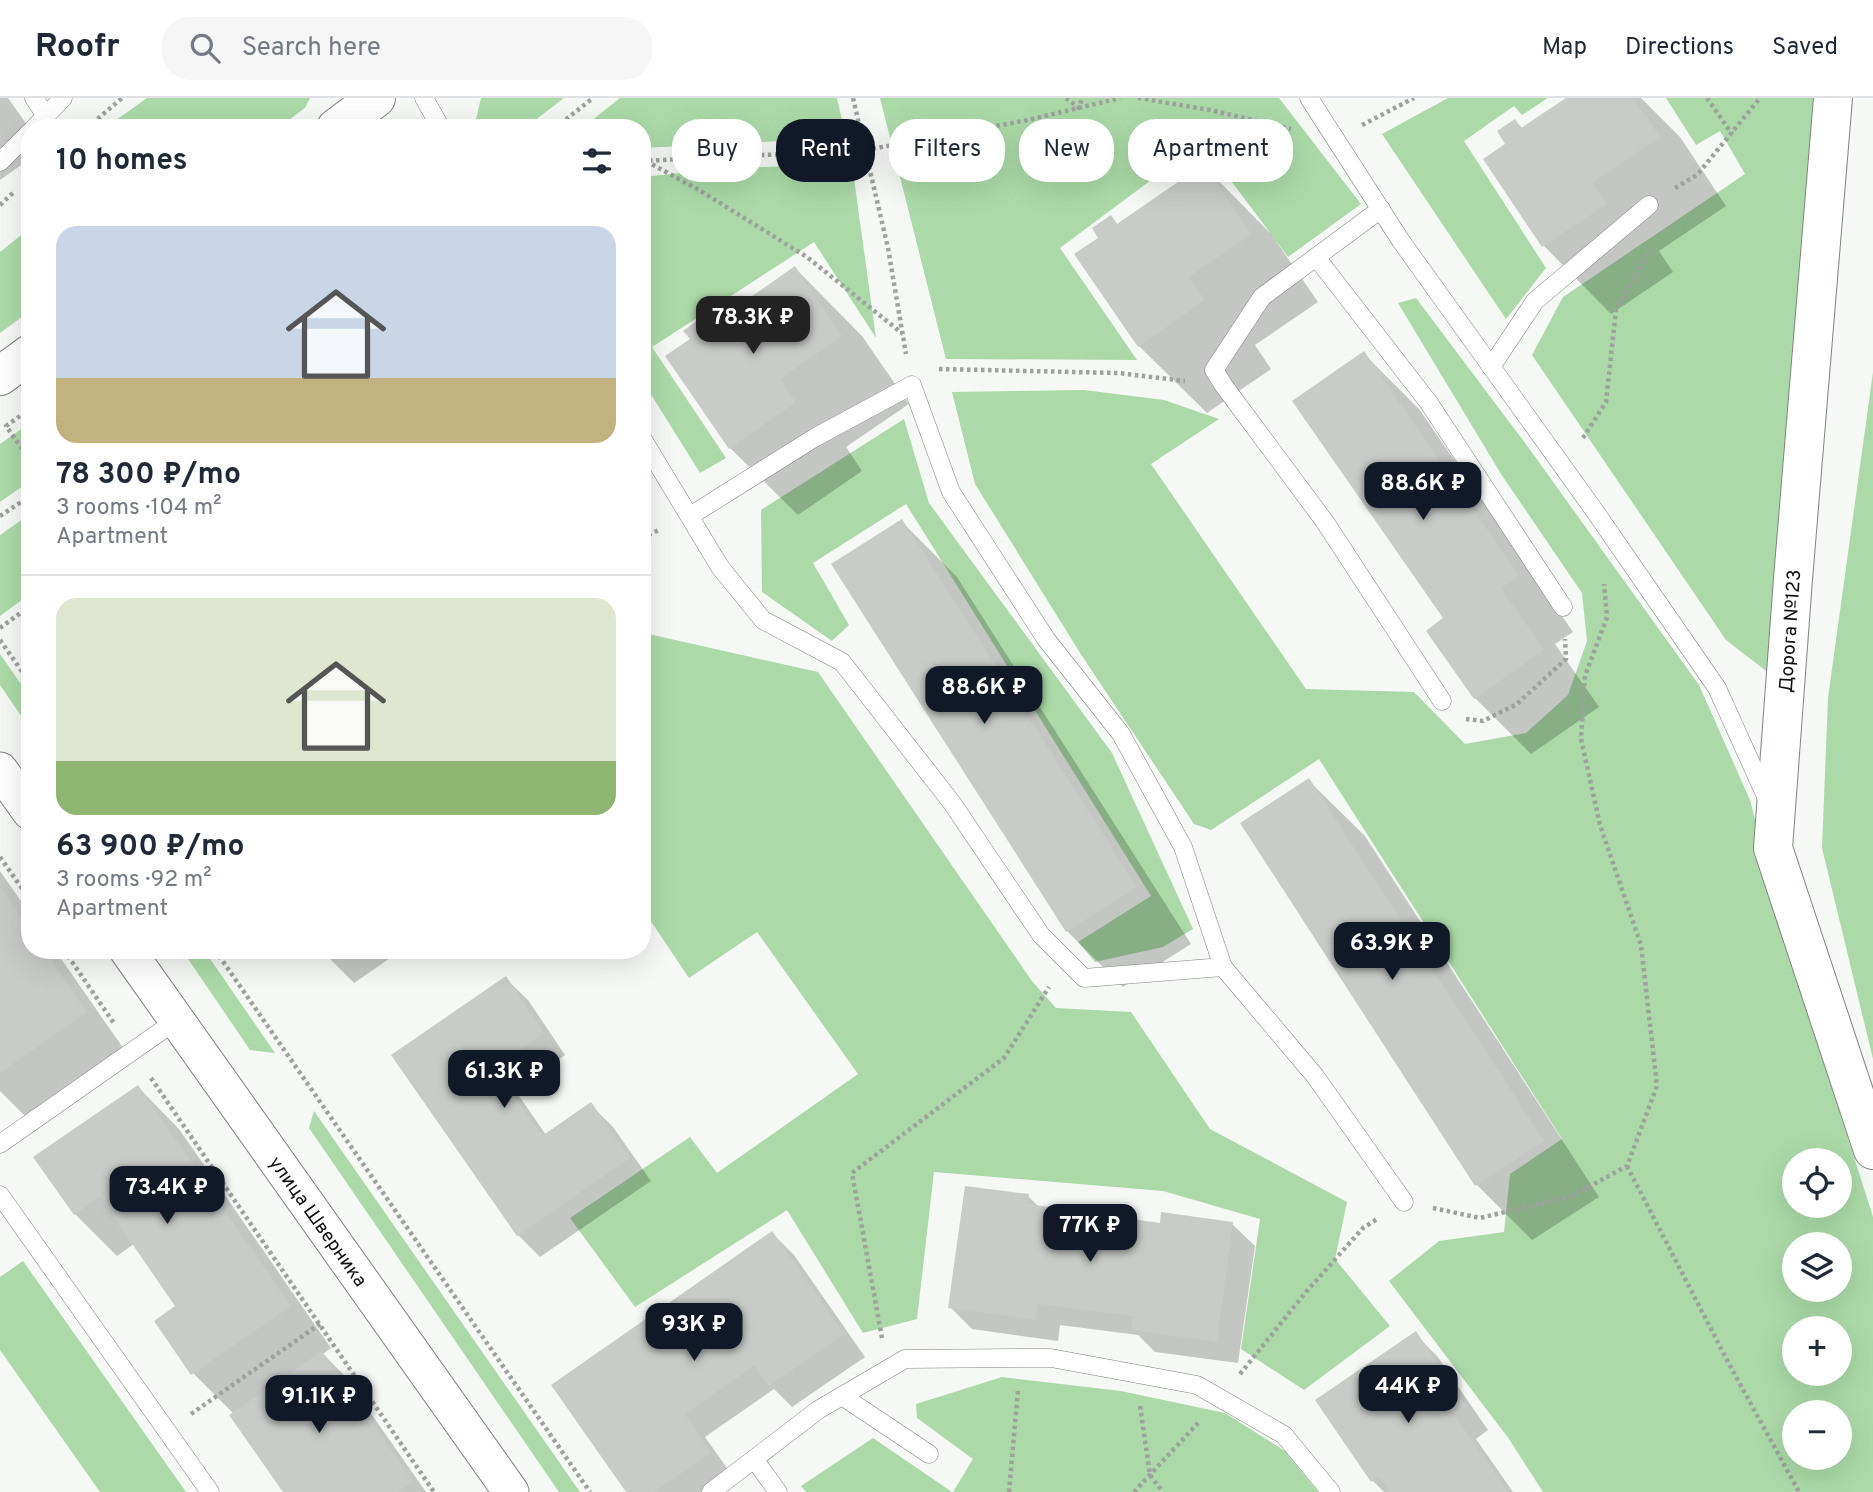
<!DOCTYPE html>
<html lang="en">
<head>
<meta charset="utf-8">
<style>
  :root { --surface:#fff; --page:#f6f6f7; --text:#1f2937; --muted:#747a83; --line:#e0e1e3; --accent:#111827 }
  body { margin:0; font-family:Overpass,sans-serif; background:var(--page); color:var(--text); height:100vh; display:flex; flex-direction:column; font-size:26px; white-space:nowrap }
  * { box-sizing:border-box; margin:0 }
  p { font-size:23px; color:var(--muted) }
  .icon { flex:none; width:38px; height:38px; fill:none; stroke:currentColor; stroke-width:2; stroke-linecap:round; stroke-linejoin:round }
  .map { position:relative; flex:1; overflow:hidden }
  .side { position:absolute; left:21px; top:21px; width:630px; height:840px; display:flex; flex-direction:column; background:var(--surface); border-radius:28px; box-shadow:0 7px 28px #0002 }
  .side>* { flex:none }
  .banner { position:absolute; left:672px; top:21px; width:665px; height:63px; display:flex; gap:14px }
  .buttons { position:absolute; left:1782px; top:1050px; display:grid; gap:14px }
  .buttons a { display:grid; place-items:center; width:70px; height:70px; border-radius:50%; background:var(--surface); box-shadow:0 7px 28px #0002; font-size:35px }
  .price { position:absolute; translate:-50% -60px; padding:0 16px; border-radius:14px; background:var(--accent); color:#fff; font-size:23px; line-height:46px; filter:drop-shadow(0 2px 4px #0008) }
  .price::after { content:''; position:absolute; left:50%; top:42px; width:21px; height:16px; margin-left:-10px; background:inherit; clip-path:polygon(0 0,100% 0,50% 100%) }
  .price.active { background:#222; color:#fff }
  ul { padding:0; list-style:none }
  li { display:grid; align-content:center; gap:14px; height:371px; padding:0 35px }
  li+li { border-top:2px solid var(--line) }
  li span { display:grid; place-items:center; height:217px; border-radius:21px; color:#555 }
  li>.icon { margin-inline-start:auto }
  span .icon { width:126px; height:126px; fill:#fffc; stroke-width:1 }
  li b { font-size:30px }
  h2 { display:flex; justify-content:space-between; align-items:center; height:84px; padding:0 35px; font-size:30px }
  .tag { padding:0 24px; border-radius:28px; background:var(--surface); box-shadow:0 7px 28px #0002; font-size:24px; line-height:63px }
  .tag.active { background:var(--accent); color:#fff }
  header { display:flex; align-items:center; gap:42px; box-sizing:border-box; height:98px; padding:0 35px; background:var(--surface); border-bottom:2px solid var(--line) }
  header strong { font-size:33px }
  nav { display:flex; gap:38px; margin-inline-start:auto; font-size:24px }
  .search { width:490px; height:63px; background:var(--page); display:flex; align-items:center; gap:18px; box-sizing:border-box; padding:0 24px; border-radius:28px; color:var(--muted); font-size:26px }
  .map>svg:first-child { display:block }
</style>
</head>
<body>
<header>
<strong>Roofr</strong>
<div class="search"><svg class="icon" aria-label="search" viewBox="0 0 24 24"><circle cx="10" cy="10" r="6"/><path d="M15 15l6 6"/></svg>Search here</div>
<nav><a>Map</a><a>Directions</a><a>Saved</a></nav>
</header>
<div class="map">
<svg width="1873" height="1394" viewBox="0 0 1873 1394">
  <rect width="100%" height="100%" fill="#f5f8f5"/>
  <!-- green -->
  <g fill="#abdaa8" fill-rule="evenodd">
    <polygon points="147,0 310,0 305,10 278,30 108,30 112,25"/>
    <polygon points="481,0 564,0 525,30 474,30"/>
    <polygon points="620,0 837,0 846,40 642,50 642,30 582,30"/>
    <polygon points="880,0 1279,0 1361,106 1288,159 1202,44 1060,150 1137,262 946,261"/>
    <polygon points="1448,0 1548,0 1522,17 1514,8 1464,43 1546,170 1506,221 1382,36"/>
    <polygon points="1666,0 1820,0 1770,576 1726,542 1532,257 1563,199 1745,76 1720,33 1696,47"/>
    <polygon points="852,66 876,240 814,144 652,249 726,360 700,375 642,282 642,79 732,70"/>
    <polygon points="30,130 30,213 0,235 0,154"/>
    <path d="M1416,200L1528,349L1699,587L1750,702L1792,864L1873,1119V1394H1543L1509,1341L1389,1183L1439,1143L1504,1134L1510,1076L1562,1041L1319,661L1211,732L1194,726L1082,558L975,386L952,294L1084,292L1164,302L1219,321L1151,366L1306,591L1414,594L1465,646L1526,635L1568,597L1587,543L1582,495L1501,376L1398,205ZM1794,1062H1839V1108H1794ZM1794,1146H1839V1192H1794ZM1794,1230H1839V1276H1794ZM1794,1314H1839V1360H1794Z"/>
    <polygon points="1873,274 1873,961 1822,750 1828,600"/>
    <polygon points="904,321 929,405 1112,655 1193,831 1163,849 1095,864 1078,844 1151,798 906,406 813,465 849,527 832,543 762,494 761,412"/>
    <polygon points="30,325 30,383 0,404 0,346"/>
    <polygon points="30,416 30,496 0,518 0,437"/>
    <polygon points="642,532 644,535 818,574 1032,883 1056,910 1131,914 1210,1031 1347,1104 1335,1161 1390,1228 1304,1292 1241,1251 1260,1121 1163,1093 934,1074 917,1221 863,1235 787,1112 635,1209 570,1120 690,1039 717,1075 858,976 757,834 689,880 642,810"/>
    <polygon points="0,556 30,599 30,631 0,587"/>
    <polygon points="182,852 204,852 275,955 250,952"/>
    <polygon points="314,1013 580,1394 559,1394 309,1030"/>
    <polygon points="23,1163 186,1394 100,1394 0,1252 0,1179"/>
    <polygon points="1002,1279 1121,1293 1225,1315 1285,1353 1318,1394 953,1394 973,1361 917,1320 916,1306"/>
    <polygon points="873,1340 952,1394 806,1394 801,1388"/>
  </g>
  <!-- shadow -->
  <g fill="#0003">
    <polygon points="0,0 8,0 30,31 30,61 0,82"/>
    <polygon points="1569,0 1641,0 1680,39 1726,108 1659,153 1673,174 1611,216 1544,148 1485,61 1508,46 1515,23 1523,31"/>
    <polygon points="1204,68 1271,136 1318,204 1255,247 1271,271 1207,315 1139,248 1118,127"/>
    <polygon points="795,170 862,238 909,306 846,349 862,373 798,417 730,350 692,242 701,222 709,230"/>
    <polygon points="1363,255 1419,311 1573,534 1555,546 1599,609 1531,656 1475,600 1446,521"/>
    <polygon points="901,423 957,479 1191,846 1123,889 1067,833 833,467"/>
    <polygon points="1309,683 1365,738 1599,1099 1532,1142 1477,1087"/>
    <polygon points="0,773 30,816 30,852 55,852 128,957 31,1024 0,993"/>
    <polygon points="321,852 402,852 354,885"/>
    <polygon points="505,880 528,902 565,957 515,992 546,1037 591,1007 613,1029 651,1083 540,1159 518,1137 394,957"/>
    <polygon points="138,989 179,1031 331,1250 323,1256 344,1277 426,1394 285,1394 234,1316 193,1275 178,1208 134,1146 117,1158 75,1116"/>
    <polygon points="1028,1098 1039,1109 1162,1127 1232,1126 1255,1148 1238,1265 1155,1254 1138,1237 1060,1227 1058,1243 972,1231 950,1209"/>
    <polygon points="772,1135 794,1157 865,1259 792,1309 774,1291 705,1339 732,1377 708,1394 628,1394"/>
    <polygon points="1415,1236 1437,1258 1488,1332 1476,1341 1513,1394 1384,1394 1372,1382"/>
  </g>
  <!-- building -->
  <g fill="#c8cbc8">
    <polygon points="1566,0 1633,0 1660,39 1592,85 1607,106 1542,149 1483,61 1505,46 1497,33 1515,21 1521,30"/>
    <polygon points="1204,66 1251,136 1189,179 1205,202 1138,249 1074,156 1098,140 1092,130 1111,117 1117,126"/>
    <polygon points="795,168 842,238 780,281 796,304 729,351 665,258 690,241 683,233 702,219 708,229"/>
    <polygon points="1364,253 1519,478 1501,490 1544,552 1474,601 1426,533 1443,520 1292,303"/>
    <polygon points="902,421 1137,789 1066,834 831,466"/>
    <polygon points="1309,680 1544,1043 1475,1088 1240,725"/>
    <polygon points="0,789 30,832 30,852 44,852 87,914 0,975"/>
    <polygon points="506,878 544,935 494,969 542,1038 591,1004 630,1060 517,1138 391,957"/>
    <polygon points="138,987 291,1208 191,1277 154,1223 175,1208 100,1099 74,1117 33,1059"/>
    <polygon points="965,1088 1029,1096 1028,1106 1160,1125 1161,1114 1233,1124 1217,1244 1131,1232 1133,1218 1038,1206 1036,1222 948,1210"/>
    <polygon points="772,1133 844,1236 769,1288 754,1268 685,1316 711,1355 654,1394 626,1394 551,1287"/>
    <polygon points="1416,1233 1467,1309 1455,1318 1508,1394 1390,1394 1379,1378 1371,1384 1315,1302"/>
    <polygon points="322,1253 413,1383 398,1394 283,1394 229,1317"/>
  </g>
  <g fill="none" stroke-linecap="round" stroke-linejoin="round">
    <!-- lane casing -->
    <g stroke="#808380" stroke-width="19">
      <g id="lane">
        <polyline points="34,0 46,18"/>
        <polyline points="424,0 441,30"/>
        <polyline points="1309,0 1401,143 1594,412 1717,590 1769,705"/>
        <polyline points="34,30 63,0"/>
        <polyline points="0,64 30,34"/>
        <polyline points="1381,111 1262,199 1214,272 1224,288 1325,424 1442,603"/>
        <polyline points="1316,159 1429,305 1563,509"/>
        <polyline points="1491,269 1535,203 1649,107"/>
        <polyline points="642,340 720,469 763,522 842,564 952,705 1041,837 1084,880 1223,869"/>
        <polyline points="690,418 814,340 912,287 951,394 1046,541 1121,636 1183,749 1223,869 1315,978 1404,1104"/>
        <polyline points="0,1046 177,922"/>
        <polyline points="0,1097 210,1394"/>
        <polyline points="842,1298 929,1356"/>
        <polyline points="754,1361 778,1394"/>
        <polyline points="711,1394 818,1312 905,1261 1021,1260 1051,1260 1197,1287 1284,1337 1331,1394"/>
      </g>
    </g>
    <!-- street casing -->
    <g stroke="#808380" stroke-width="37">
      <g id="street">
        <polyline points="0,672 30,714"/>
        <path id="s1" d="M127,852L511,1394"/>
      </g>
    </g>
    <!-- secondary casing -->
    <g stroke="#808380" stroke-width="40">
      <g id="secondary">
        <polyline points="1833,0 1793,481 1773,750 1873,1052"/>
        <polyline points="336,30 376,0"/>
        <polyline points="0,278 30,256"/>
      </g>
    </g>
    <!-- path -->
    <g stroke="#9fa19f" stroke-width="4.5" stroke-dasharray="3.5 3.5" stroke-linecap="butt">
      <polyline points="853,0 888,150 906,256"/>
      <polyline points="1066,0 1079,10 1082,0"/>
      <polyline points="1138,0 1210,12 1291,31"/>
      <polyline points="1707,0 1732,36"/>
      <polyline points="1362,27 1414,0"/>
      <polyline points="87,30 122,0"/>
      <polyline points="555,30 593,0"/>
      <polyline points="642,63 866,52 1028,22 1120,0"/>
      <polyline points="646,63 699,92 807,159 903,236"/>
      <polyline points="1675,90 1697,77 1760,0"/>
      <polyline points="0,107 15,93"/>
      <polyline points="939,271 1118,275 1185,283"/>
      <polyline points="20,318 6,328 30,362"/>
      <polyline points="1583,340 1606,304 1616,212 1650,151"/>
      <polyline points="0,418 30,398"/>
      <polyline points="642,440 661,431"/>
      <polyline points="0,530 30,508"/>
      <polyline points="0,542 30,585"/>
      <polyline points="1466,621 1483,623 1517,606 1566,561 1565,541"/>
      <polyline points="0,759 30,802"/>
      <polyline points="64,852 115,927"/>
      <polyline points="215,852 590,1394"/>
      <polyline points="151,980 434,1394"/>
      <polyline points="1627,1068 1728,1264 1799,1394"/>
      <polyline points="1433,1110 1480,1120 1572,1098 1627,1068 1657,988 1641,847 1600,727 1581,641 1585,578 1607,519 1604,486"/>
      <polyline points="882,1240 852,1075 1004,960 1049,889"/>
      <polyline points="1240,1276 1306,1194 1363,1130 1377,1121"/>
      <polyline points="1140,1308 1150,1377 1163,1394"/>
      <polyline points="191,1316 320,1226"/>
      <polyline points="1009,1394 1018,1292"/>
      <polyline points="1134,1394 1198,1325"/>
    </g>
    <!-- lane -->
    <use href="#lane" stroke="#fff" stroke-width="18"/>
    <!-- street -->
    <use href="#street" stroke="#fff" stroke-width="35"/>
    <!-- secondary -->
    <use href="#secondary" stroke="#fff" stroke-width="38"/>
  </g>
  <g text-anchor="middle" stroke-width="5" stroke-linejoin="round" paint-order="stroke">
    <!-- street labels -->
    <g font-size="19" fill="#0e0f0e" stroke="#fff">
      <text transform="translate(1789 533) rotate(-86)" y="7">Дорога №123</text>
      <text dy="7" stroke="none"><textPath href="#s1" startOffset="332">улица Шверника</textPath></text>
    </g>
  </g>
</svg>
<div class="buttons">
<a><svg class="icon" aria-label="locate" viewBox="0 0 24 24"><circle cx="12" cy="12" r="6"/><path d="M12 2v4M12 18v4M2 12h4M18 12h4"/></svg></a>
<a><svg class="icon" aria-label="layers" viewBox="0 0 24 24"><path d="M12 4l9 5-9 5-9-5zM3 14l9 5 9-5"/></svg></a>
<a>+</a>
<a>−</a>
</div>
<b class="price active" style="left:753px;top:258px">78.3K ₽</b>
<b class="price" style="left:1423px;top:424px">88.6K ₽</b>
<b class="price" style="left:984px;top:628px">88.6K ₽</b>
<b class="price" style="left:1392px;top:884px">63.9K ₽</b>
<b class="price" style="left:504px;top:1012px">61.3K ₽</b>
<b class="price" style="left:167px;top:1128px">73.4K ₽</b>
<b class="price" style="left:1090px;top:1166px">77K ₽</b>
<b class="price" style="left:694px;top:1265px">93K ₽</b>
<b class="price" style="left:1408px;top:1327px">44K ₽</b>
<b class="price" style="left:319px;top:1337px">91.1K ₽</b>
<div class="banner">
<a class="tag">Buy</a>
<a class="tag active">Rent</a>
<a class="tag">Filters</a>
<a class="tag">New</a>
<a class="tag">Apartment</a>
</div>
<section class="side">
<h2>10 homes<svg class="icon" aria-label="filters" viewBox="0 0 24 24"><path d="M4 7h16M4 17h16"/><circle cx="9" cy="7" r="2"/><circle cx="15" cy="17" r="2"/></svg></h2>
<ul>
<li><span style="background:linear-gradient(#c9d6e8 70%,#c2b280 0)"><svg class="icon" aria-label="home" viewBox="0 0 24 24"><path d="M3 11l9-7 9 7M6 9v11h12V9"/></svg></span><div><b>78 300 ₽/mo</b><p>3 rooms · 104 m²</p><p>Apartment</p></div></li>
<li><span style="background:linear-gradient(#dfe7d0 75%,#8fb573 0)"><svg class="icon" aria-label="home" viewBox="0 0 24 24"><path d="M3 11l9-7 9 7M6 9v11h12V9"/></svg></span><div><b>63 900 ₽/mo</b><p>3 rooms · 92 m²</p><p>Apartment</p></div></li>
</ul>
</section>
</div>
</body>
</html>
